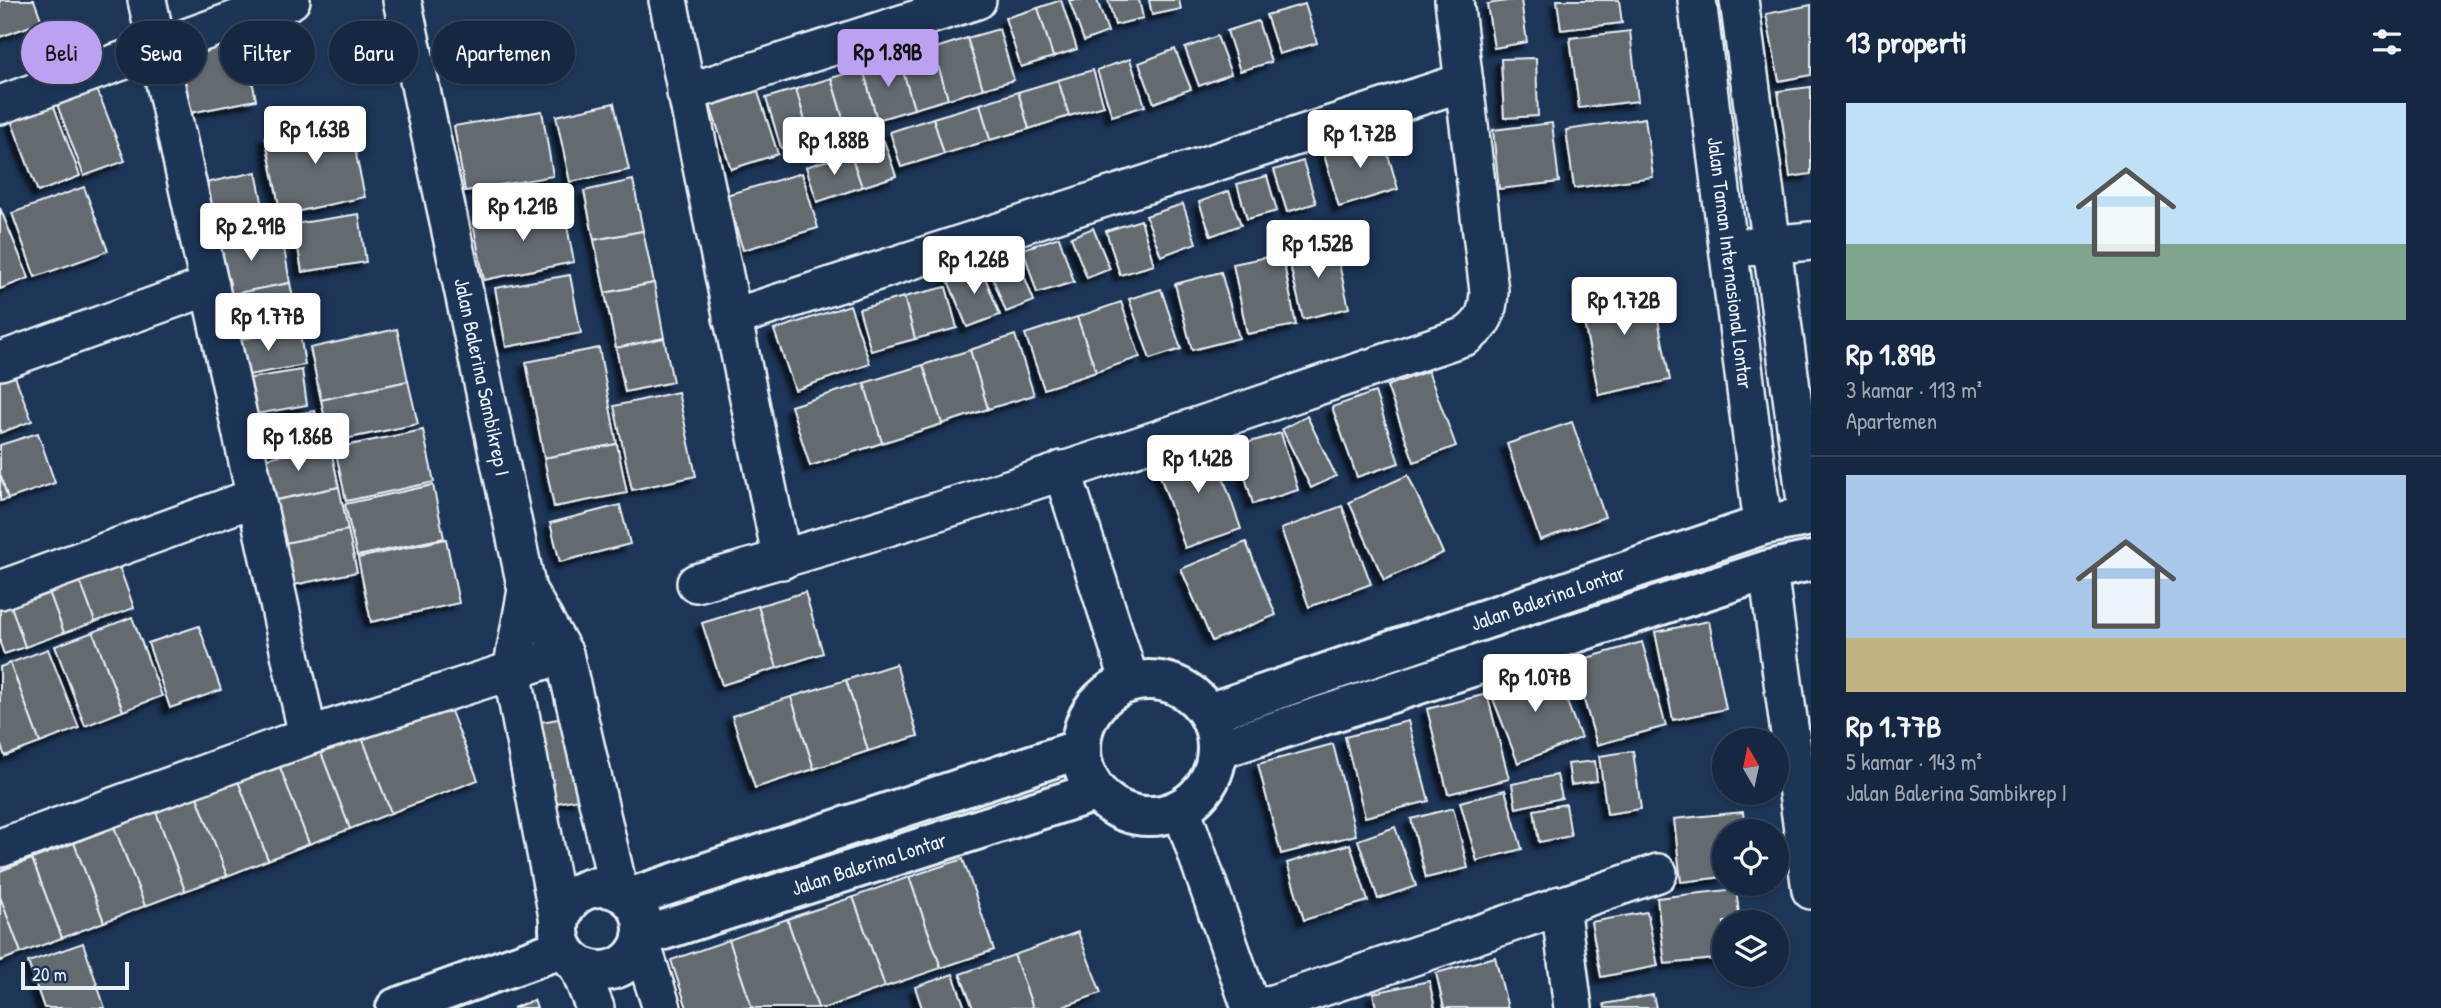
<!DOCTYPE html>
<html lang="id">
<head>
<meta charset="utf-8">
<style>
  :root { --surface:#162841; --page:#23344c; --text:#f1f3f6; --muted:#9ea6b1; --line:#35445a; --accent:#bca0f2 }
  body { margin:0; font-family:"Patrick Hand",sans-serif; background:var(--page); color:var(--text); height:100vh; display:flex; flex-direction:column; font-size:26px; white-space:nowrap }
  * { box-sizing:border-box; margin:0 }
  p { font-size:23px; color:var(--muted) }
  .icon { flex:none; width:38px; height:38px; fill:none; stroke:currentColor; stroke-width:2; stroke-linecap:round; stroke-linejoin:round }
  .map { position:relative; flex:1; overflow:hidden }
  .side { display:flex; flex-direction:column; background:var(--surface); width:630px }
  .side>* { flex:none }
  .guide { position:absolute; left:21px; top:21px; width:665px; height:63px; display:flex; gap:14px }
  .needle { width:46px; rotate:351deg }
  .fabs { position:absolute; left:1712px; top:728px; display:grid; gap:14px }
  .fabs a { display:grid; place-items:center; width:77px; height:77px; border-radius:50%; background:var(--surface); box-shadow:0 2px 5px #0004,0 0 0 2px var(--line); font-size:35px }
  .scale { position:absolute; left:21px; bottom:18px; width:108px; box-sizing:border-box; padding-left:7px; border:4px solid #e8f1f8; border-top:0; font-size:19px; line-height:24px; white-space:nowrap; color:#e8f1f8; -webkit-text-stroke:5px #1d3557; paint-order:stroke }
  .price { position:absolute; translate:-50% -60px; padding:0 16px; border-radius:7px; background:#fff; color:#222; font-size:23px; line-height:46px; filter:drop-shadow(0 2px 4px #0008) }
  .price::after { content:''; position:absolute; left:50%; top:42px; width:21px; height:16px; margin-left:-10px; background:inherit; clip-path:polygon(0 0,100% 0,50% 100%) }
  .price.selected { background:var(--accent); color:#111 }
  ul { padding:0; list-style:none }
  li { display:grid; align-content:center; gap:14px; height:371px; padding:0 35px }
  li+li { border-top:2px solid var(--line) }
  li span { display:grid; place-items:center; height:217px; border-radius:0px; color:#555 }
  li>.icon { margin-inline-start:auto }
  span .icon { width:126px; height:126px; fill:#fffc; stroke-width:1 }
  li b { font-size:30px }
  h2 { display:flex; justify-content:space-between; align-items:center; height:84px; padding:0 35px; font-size:30px }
  .tag { padding:0 24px; border-radius:32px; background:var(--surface); box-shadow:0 2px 5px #0004,0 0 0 2px var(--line); font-size:24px; line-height:63px }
  .tag.selected { background:var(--accent); color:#111 }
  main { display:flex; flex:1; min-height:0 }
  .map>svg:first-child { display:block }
</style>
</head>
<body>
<main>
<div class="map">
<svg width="1811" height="1008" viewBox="0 0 1811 1008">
  <defs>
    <filter id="shadow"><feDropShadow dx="-6" dy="6" stdDeviation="2" flood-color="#0009"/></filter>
  </defs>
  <rect width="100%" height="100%" fill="#1d3557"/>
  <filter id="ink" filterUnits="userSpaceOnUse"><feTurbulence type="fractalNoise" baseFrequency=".0143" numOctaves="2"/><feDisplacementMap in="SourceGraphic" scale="14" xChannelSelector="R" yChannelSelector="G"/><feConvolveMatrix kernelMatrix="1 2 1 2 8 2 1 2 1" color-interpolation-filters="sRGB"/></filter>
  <g filter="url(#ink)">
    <!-- building -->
    <g fill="#646b70" stroke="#e8f1f8" stroke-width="2" filter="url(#shadow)">
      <polygon points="0,0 34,0 42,22 0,37"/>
      <polygon points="1061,0 1077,49 1053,57 1038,8"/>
      <polygon points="1069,0 1097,0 1108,32 1084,41"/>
      <polygon points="1108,0 1139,0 1143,18 1115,25"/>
      <polygon points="1149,0 1179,0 1181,9 1152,15"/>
      <polygon points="1513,0 1521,0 1527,42 1494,48 1487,4"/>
      <polygon points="1557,0 1619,0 1622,23 1561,30"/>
      <polygon points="1305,4 1317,43 1279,54 1266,15"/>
      <polygon points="1811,5 1811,75 1779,81 1766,14"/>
      <polygon points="1038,8 1053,57 1021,67 1005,18"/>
      <polygon points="1258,21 1271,62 1240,71 1227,31"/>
      <polygon points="999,29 1014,80 983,89 967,38"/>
      <polygon points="242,30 256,100 180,115 166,46"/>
      <polygon points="1630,31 1638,101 1579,108 1570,38"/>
      <polygon points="1217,36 1231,74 1199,86 1185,48"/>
      <polygon points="967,38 983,89 948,99 933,49"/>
      <polygon points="933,49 948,99 914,109 899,58"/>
      <polygon points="1175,49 1191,89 1154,103 1139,63"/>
      <polygon points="899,58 914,109 877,120 863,69"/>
      <polygon points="1536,58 1538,116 1504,118 1501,59"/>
      <polygon points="1130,59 1145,106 1112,116 1097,70"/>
      <polygon points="863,69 877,120 846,129 831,78"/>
      <polygon points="1093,70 1104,106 1069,116 1058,80"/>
      <polygon points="831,78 846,129 810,139 796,89"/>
      <polygon points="1058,80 1069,116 1029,129 1018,92"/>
      <polygon points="95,84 125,161 84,176 55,99"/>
      <polygon points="1811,87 1811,174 1790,177 1778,91"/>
      <polygon points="757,89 778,154 731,169 710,105"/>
      <polygon points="796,89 810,139 781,148 766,98"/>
      <polygon points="1018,92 1029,129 990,140 980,104"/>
      <polygon points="614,103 629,170 570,182 556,116"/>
      <polygon points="53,104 80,176 38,192 11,120"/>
      <polygon points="980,104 990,140 944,154 933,118"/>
      <polygon points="542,111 553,176 465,191 454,126"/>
      <polygon points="348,117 365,197 281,215 265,136"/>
      <polygon points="933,118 944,154 901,167 890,132"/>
      <polygon points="1645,118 1653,177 1574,188 1566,130"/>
      <polygon points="1552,123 1559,182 1499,189 1493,130"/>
      <polygon points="1382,134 1398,189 1339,207 1323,151"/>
      <polygon points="884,141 896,176 862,187 850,153"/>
      <polygon points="850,153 862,187 817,202 806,167"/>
      <polygon points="1303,161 1316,203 1287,212 1274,170"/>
      <polygon points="256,172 267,226 208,239 196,185"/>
      <polygon points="802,173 818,228 743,250 726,195"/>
      <polygon points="1267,176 1277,211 1247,219 1237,184"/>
      <polygon points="633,180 643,231 594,240 584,191"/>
      <polygon points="84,187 108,251 35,277 12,213"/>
      <polygon points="1229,191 1241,225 1211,236 1199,202"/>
      <polygon points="1183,204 1196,243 1161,256 1146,216"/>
      <polygon points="563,206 574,262 484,280 473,223"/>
      <polygon points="0,208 29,278 0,289"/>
      <polygon points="359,214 366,262 302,272 294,224"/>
      <polygon points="1141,220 1154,265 1120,275 1106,231"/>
      <polygon points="1093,228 1110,269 1087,278 1071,237"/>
      <polygon points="281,231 290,283 222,296 213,243"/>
      <polygon points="643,231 654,283 605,293 594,240"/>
      <polygon points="1059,237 1074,282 1037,293 1023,249"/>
      <polygon points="1334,242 1349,308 1303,319 1287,253"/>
      <polygon points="1014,250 1034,301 1006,312 986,261"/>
      <polygon points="1282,254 1296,325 1247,334 1233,264"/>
      <polygon points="980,265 1000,315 967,327 947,278"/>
      <polygon points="1221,272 1239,338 1192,350 1175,284"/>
      <polygon points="570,275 581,333 506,347 495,288"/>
      <polygon points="1650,279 1670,380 1599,395 1578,294"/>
      <polygon points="290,283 299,328 231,341 222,296"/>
      <polygon points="654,283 664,338 616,348 605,293"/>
      <polygon points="946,287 957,328 915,339 904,297"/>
      <polygon points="1161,289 1181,349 1150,359 1129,299"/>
      <polygon points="904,297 915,339 871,351 859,309"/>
      <polygon points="1121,302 1140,357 1096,372 1077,317"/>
      <polygon points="850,305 870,364 795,390 774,330"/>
      <polygon points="1077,317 1096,372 1044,389 1025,334"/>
      <polygon points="299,328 305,365 237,377 231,341"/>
      <polygon points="397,329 408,381 321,400 310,348"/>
      <polygon points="1015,335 1034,395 988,409 970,350"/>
      <polygon points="664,338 673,382 625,392 616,348"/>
      <polygon points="599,348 617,444 544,458 526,362"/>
      <polygon points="970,350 988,409 942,424 923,365"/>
      <polygon points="9,361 32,421 0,433 0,364"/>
      <polygon points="923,365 942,424 882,443 864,383"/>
      <polygon points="302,370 307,405 245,416 239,380"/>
      <polygon points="1428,371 1456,446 1414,462 1387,386"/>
      <polygon points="408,381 418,424 330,442 321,400"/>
      <polygon points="864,383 882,443 810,466 791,406"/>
      <polygon points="678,392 696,476 632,490 614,406"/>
      <polygon points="1375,392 1399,463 1357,477 1332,407"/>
      <polygon points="315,411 321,443 253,454 248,422"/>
      <polygon points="1307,416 1336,476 1311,488 1282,429"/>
      <polygon points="1572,422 1605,517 1540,540 1507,444"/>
      <polygon points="423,430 434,482 346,501 335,448"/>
      <polygon points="38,433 55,483 8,499 0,474 0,445"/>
      <polygon points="1281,433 1298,490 1253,504 1236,446"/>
      <polygon points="1211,442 1241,529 1185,548 1155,461"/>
      <polygon points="617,444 627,493 554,507 544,458"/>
      <polygon points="330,445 339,487 267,502 257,460"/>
      <polygon points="0,474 8,499 0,501"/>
      <polygon points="1408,475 1443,553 1384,580 1349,502"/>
      <polygon points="433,485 444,538 357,556 345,504"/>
      <polygon points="339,487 348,530 276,545 267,502"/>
      <polygon points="620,505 630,544 560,562 550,523"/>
      <polygon points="1342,506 1371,584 1309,607 1281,529"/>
      <polygon points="348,530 357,572 284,587 276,545"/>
      <polygon points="446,539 459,603 371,622 358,558"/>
      <polygon points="1246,542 1276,615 1212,641 1181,569"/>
      <polygon points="115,555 134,608 95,622 76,570"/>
      <polygon points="76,570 95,622 64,633 45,581"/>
      <polygon points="45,581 64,633 25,647 7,594"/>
      <polygon points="805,592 823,653 777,668 758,606"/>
      <polygon points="7,594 25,647 4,654 0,643 0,596"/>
      <polygon points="758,606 777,668 722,685 702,623"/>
      <polygon points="132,617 162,696 123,711 93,632"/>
      <polygon points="1709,621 1726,709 1673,720 1655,632"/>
      <polygon points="199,626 221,690 170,708 148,643"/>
      <polygon points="93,632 123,711 85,726 55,646"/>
      <polygon points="1642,642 1666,726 1597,745 1573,662"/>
      <polygon points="48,649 79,728 40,743 10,663"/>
      <polygon points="10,663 40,743 5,756 0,743 0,667"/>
      <polygon points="896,664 918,736 868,751 846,680"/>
      <polygon points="1553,666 1581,738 1518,763 1490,691"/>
      <polygon points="846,680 868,751 814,769 791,697"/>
      <polygon points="1487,694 1509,779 1448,794 1427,709"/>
      <polygon points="791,697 814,769 755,788 732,716"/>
      <polygon points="447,701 478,780 391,813 361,735"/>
      <polygon points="564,718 579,799 550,804 535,723"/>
      <polygon points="1408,721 1429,801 1365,817 1345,737"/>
      <polygon points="361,735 391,813 350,829 320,750"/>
      <polygon points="1333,744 1356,835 1281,854 1258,764"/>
      <polygon points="320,750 350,829 309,844 279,765"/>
      <polygon points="1633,751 1641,809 1607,814 1599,756"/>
      <polygon points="1595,761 1597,781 1571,785 1568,764"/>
      <polygon points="279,765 309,844 268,860 238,781"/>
      <polygon points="1557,775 1562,798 1516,808 1512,784"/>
      <polygon points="238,781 268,860 227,876 197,797"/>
      <polygon points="1505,790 1522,849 1477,861 1460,802"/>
      <polygon points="197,797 227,876 185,891 156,812"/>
      <polygon points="1566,804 1571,836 1539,842 1534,810"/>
      <polygon points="1453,808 1468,868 1426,878 1411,819"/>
      <polygon points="156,812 185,891 145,906 114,827"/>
      <polygon points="1743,812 1745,831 1724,831 1724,877 1681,882 1674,819"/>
      <polygon points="114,827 145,906 104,922 74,843"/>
      <polygon points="1395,827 1416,886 1378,899 1358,840"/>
      <polygon points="74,843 104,922 62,938 32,859"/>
      <polygon points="1350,844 1368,901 1304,920 1287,863"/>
      <polygon points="32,859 62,938 21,953 0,897 0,871"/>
      <polygon points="963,859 994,950 941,968 909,877"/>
      <polygon points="909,877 941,968 885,987 853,897"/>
      <polygon points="1736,889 1740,922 1724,922 1724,958 1665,964 1657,898"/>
      <polygon points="0,897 21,953 0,961"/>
      <polygon points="853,897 885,987 825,1008 818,1008 787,919"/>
      <polygon points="1647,912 1658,966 1601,977 1591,922"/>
      <polygon points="787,919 818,1008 752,1008 729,940"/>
      <polygon points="1078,932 1101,993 1059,1008 1033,1008 1014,955"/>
      <polygon points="729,940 752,1008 687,1008 671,960"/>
      <polygon points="83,943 105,1008 44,1008 28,962"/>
      <polygon points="1014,955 1033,1008 973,1008 960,974"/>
      <polygon points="1495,957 1508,1008 1444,1008 1436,973"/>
      <polygon points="953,974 965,1008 922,1008 915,987"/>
      <polygon points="1429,981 1435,1008 1376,1008 1373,993"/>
      <polygon points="1653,995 1656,1008 1605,1008 1604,1004"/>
      <polygon points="534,1000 537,1008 513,1008"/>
    </g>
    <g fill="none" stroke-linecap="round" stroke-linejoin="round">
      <!-- minor casing -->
      <g stroke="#e8f1f8" stroke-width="42">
        <g id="minor">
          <polyline points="147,0 308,736"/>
          <polyline points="402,0 527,590 564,654 619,892"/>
          <polyline points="668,0 782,560"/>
          <polyline points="1697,0 1763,525"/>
          <polyline points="1739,0 1808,516"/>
          <polyline points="686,93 977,0"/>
          <polyline points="0,105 291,0"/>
          <polyline points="1746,247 1811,241"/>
          <polyline points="732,318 1464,82"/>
          <polyline points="0,361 210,286"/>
          <polyline points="1062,470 1130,682"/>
          <polyline points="1768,570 1811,890"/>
          <path d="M696,583C955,512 1211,421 1466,336C1484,324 1488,312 1489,291L1454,0"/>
          <polyline points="0,590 256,497"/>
          <polyline points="527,590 512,671 559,922"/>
          <polyline points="1181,808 1251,1008"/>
          <polyline points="0,848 308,736 564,654"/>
          <polyline points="1560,905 1573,1008"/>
          <polyline points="641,943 662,1008"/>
          <polyline points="578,965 595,1008"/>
          <polyline points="1261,1008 1658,873"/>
        </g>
      </g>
      <!-- tertiary casing -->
      <g stroke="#e8f1f8" stroke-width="44">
        <g id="tertiary">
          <circle cx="1149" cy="748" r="68"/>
          <polyline points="1208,713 1763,525 1811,516"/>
          <polyline points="1217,750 1768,570 1811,561"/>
          <circle cx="601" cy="929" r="42"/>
          <polyline points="629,898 1080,749"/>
          <polyline points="642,937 1095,792"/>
          <polyline points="396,1008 563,948"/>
        </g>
      </g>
      <!-- minor -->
      <use href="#minor" stroke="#1d3557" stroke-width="37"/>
      <!-- tertiary -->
      <use href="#tertiary" stroke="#1d3557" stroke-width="38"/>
    </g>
  </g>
  <g text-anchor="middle" stroke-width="6" stroke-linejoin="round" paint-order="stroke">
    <!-- street labels -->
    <g font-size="21" fill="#e8f1f8" stroke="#1d3557">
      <text transform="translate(1730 263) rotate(83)" y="7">Jalan Taman Internasional Lontar</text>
      <text transform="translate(482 377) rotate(78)" y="7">Jalan Balerina Sambikrep I</text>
      <text transform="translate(1548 598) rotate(-19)" y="7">Jalan Balerina Lontar</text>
      <text transform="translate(869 864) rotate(-18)" y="7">Jalan Balerina Lontar</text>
    </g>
  </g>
</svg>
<div class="fabs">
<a><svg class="needle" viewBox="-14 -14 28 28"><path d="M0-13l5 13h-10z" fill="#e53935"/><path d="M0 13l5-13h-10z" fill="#9ea6b1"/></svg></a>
<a><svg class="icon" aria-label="locate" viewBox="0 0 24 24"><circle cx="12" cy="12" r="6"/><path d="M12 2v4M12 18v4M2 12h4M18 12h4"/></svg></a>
<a><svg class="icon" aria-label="layers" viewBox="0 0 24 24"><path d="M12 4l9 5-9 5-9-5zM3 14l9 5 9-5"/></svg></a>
</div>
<div class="scale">20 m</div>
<b class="price selected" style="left:888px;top:89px">Rp 1.89B</b>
<b class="price" style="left:315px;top:166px">Rp 1.63B</b>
<b class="price" style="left:1360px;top:170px">Rp 1.72B</b>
<b class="price" style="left:834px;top:177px">Rp 1.88B</b>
<b class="price" style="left:523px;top:243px">Rp 1.21B</b>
<b class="price" style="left:251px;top:263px">Rp 2.91B</b>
<b class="price" style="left:1318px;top:280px">Rp 1.52B</b>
<b class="price" style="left:974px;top:296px">Rp 1.26B</b>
<b class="price" style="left:1624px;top:337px">Rp 1.72B</b>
<b class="price" style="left:268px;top:353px">Rp 1.77B</b>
<b class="price" style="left:298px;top:473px">Rp 1.86B</b>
<b class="price" style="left:1198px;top:495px">Rp 1.42B</b>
<b class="price" style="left:1535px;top:714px">Rp 1.07B</b>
<div class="guide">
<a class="tag selected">Beli</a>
<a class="tag">Sewa</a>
<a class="tag">Filter</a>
<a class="tag">Baru</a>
<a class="tag">Apartemen</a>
</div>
</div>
<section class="side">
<h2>13 properti<svg class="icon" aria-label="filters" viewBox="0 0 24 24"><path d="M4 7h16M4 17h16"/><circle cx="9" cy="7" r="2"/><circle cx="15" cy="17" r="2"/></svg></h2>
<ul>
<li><span style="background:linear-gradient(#bfe0f5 65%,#7fa58c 0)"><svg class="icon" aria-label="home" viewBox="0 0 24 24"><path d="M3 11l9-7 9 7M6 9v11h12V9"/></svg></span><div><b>Rp 1.89B</b><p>3 kamar · 113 m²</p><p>Apartemen</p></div></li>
<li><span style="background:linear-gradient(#a9c7e8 75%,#c2b280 0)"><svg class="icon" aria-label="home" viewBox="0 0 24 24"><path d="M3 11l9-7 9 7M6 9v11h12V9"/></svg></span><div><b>Rp 1.77B</b><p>5 kamar · 143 m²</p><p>Jalan Balerina Sambikrep I</p></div></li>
</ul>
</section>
</main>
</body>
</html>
